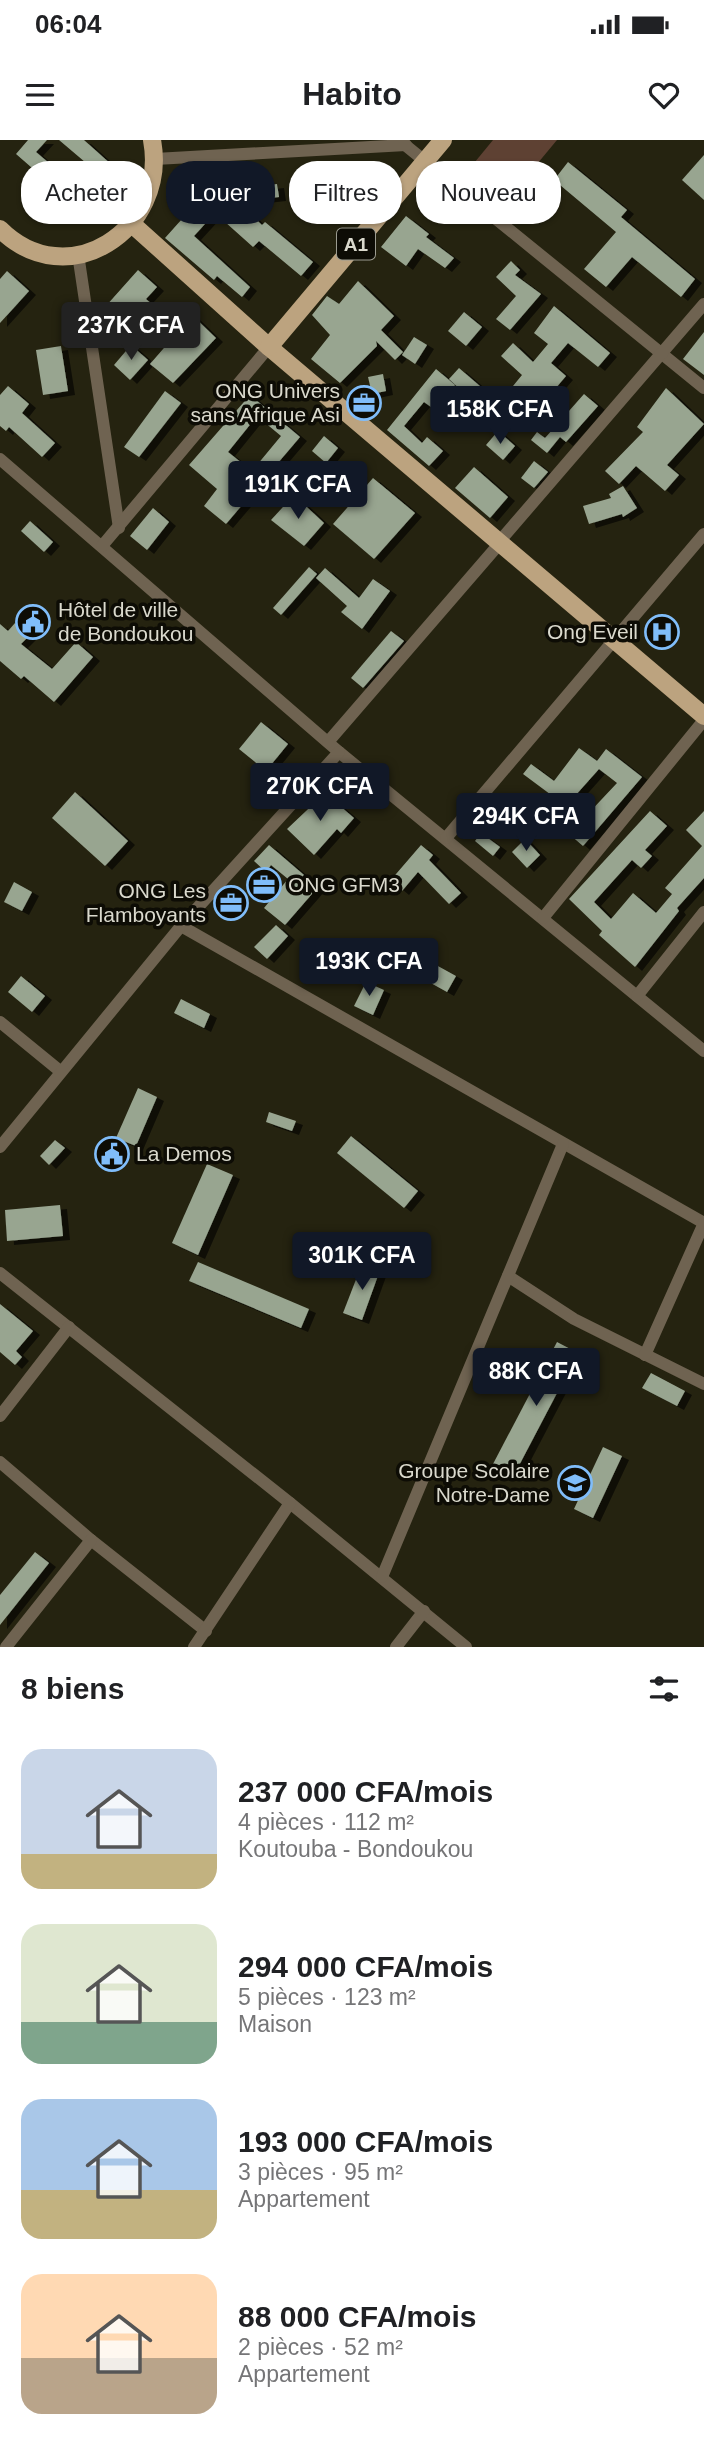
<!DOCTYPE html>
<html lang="fr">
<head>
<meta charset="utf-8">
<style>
  :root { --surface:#fff; --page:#f6f6f6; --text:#202124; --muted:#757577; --accent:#111827 }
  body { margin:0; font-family:Arial,sans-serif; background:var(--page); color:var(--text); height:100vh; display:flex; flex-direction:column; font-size:26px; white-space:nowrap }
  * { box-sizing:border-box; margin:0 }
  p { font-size:23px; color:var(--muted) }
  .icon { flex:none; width:38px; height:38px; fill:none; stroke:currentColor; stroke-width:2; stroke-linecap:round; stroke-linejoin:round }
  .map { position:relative; height:1507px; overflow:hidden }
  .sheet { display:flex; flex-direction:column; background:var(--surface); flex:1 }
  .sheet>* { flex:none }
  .guide { position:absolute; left:21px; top:21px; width:663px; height:63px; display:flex; gap:14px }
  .price { position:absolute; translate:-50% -60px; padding:0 16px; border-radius:7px; background:var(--accent); color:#fff; font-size:23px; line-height:46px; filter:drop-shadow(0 2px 4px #0008) }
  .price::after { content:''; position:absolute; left:50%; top:42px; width:21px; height:16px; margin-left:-10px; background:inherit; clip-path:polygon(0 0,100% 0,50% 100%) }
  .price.active { background:#222; color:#fff }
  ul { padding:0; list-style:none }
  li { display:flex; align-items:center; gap:21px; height:175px; padding:0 21px }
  li span { display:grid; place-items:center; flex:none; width:196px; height:140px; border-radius:21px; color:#555 }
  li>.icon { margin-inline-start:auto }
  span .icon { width:84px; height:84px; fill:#fffc; stroke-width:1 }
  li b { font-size:30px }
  h2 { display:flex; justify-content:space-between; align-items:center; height:84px; padding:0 21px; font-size:30px }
  .tag { padding:0 24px; border-radius:28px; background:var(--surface); box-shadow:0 2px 5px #0004; font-size:24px; line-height:63px }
  .tag.active { background:var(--accent); color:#fff }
  .status { display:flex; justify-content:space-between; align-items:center; height:49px; padding:0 35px; background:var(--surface); direction:ltr }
  .status svg { height:19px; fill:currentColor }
  header { display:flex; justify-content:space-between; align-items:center; height:91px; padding:0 21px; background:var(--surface); font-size:32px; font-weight:800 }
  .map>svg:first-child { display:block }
</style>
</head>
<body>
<div class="status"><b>06:04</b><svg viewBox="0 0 49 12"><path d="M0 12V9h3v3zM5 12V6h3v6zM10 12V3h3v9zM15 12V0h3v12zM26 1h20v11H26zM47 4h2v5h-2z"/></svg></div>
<header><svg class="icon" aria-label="menu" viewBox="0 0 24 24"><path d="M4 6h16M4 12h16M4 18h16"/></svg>Habito<svg class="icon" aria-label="heart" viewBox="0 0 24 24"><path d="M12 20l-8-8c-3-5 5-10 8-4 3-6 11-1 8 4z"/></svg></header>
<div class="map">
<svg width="704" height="1507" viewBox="0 0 704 1507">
  <defs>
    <filter id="shadow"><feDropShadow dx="7" dy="4" stdDeviation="0" flood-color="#0009"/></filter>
  </defs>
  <rect width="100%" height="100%" fill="#252310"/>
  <!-- green -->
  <polygon fill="#5e4133" points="493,0 557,0 508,59 470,28"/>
  <!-- building -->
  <g fill="#98a590" fill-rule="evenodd" filter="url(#shadow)">
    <polygon points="28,0 47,0 36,12 76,46 92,28 59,0 84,0 113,26 78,68 16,14"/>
    <polygon points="704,15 704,60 682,40"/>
    <polygon points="568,22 627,70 621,77 695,139 681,157 632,117 606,147 584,129 616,92 554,40"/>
    <polygon points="340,30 342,49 317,52 307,64 292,51 309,31 312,34"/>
    <polygon points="371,30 381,39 351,76 340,67"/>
    <polygon points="216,41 262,85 265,82 313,122 301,136 259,101 253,107 215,73 194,96 250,147 242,157 217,136 214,140 165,98"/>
    <polygon points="277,44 279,57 243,61 242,48"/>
    <polygon points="406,76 429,94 426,97 454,118 445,128 418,109 406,126 381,107"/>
    <polygon points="511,121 520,130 515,135 541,154 510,190 496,179 516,156 496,137"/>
    <polygon points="138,130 157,147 146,159 179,188 192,175 216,198 173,243 150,224 170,201 135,171 124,184 105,167"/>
    <polygon points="7,131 29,151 0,183 0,139"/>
    <polygon points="358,141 394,176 381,190 403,212 395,220 376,201 377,206 340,243 311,219 330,195 312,175 327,156 339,164"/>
    <polygon points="554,166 610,213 598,227 568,203 551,223 566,236 533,275 520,265 527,257 513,246 522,235 501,216 513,203 533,222 548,204 534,193"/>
    <polygon points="464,172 482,187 466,206 448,191"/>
    <polygon points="704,192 704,235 683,219"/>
    <polygon points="414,197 427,205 415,224 402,215"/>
    <polygon points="131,205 148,220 130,240 114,225"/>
    <polygon points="61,206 68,251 43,255 36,210"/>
    <polygon points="459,228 510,272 498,285 449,239"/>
    <polygon points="436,229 455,245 443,261 452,269 445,277 424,262 404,286 422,303 427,297 443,311 429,326 387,290"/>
    <polygon points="383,234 386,251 372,254 368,237"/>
    <polygon points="8,246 29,264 22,273 55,303 42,317 9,287 6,291 0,286 0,255"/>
    <polygon points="666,248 704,284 667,325 679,335 665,351 636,326 619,344 605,331 643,292 637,287"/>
    <polygon points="165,251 181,263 139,317 124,307"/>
    <polygon points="584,254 598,266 566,302 560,297 547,313 531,300 537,292 545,298"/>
    <path d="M250,255L300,297L226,384L204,366L217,349L189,325ZM257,276L281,296L252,331L228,312Z"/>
    <polygon points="498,291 515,306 503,320 486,305"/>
    <polygon points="324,296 338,308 326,323 312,311"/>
    <polygon points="534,321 548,332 534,348 521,338"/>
    <polygon points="474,327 508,357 490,378 455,348"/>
    <polygon points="373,338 415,373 374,419 333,384"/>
    <polygon points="623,346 637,368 623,377 622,374 589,384 583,366 611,358 609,354"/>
    <polygon points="294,355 324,383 304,406 271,380"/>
    <polygon points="153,368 169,382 147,410 130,396"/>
    <polygon points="30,381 53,402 44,412 21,391"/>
    <polygon points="309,427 317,434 281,475 273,468"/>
    <polygon points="325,428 359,458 373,439 390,451 362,489 341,472 347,466 316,438"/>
    <polygon points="15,483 29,496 21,504 52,529 76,502 93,517 54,562 24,536 21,539 0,521 0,484 8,491"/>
    <polygon points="391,491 404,501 363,548 351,538"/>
    <polygon points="261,582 288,604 266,631 239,609"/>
    <polygon points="579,608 597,621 606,609 642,637 583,706 569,694 617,643 599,629 566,666 523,634 531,624 554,641"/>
    <polygon points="75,652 128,701 105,726 52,678"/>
    <polygon points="325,653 354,678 341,693 337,689 314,715 287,689"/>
    <polygon points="650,671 667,686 645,710 652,716 641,728 632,720 594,762 611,779 633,753 656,773 672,754 665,748 702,706 686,690 704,671 704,738 677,768 679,771 635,827 599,795 602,791 569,759"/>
    <polygon points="481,693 500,707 493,716 475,701"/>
    <polygon points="525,699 540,715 527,728 512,712"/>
    <polygon points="269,705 318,747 285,785 264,768 288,739 271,725 266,732 254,721"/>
    <polygon points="421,705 433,715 429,720 461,753 449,764 418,732 402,751 390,741"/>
    <polygon points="14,742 32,752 22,771 4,762"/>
    <polygon points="276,785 288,796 267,819 254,807"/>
    <polygon points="395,807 415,817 416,814 456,836 447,852 402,827 399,833 385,826"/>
    <polygon points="21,836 45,856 32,872 8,852"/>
    <polygon points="366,842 384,850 373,875 354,866"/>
    <polygon points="181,859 210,874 204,888 174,873"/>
    <polygon points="138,948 157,957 136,1006 116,998"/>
    <polygon points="269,972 296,981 292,991 266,982"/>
    <polygon points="351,996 418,1051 404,1068 337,1013"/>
    <polygon points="55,1000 65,1008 49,1025 40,1016"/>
    <polygon points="207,1024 233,1035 198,1115 172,1103"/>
    <polygon points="60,1065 63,1096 7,1101 5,1070"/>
    <polygon points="198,1122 309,1169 301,1188 189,1141"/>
    <polygon points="362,1124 380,1130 362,1180 343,1173"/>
    <polygon points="0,1164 33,1191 16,1211 22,1217 15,1225 0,1212"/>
    <polygon points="557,1202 578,1213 514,1335 493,1324"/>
    <polygon points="651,1233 685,1251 677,1266 642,1248"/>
    <polygon points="603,1307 622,1316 593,1378 574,1369"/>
    <polygon points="35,1412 49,1423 0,1485 0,1455"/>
  </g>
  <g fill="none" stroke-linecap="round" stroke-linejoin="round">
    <!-- minor -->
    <g stroke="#6f6351" stroke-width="12">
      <polyline points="399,0 704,248"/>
      <polyline points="155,19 406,5"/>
      <polyline points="78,114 119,388"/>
      <polyline points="0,319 339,612 704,911"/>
      <polyline points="499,402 704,164"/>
      <polyline points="102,406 269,207"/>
      <polyline points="328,602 500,403"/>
      <polyline points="446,698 704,394"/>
      <polyline points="543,778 704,580"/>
      <polyline points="181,786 704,1083"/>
      <polyline points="637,856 704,772"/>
      <polyline points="0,882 60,931"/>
      <polyline points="0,1007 181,786 339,612"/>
      <polyline points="0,1133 290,1363 466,1507"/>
      <polyline points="508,1136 574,1179 704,1244"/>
      <polyline points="645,1215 704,1083"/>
      <polyline points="0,1276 69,1187"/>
      <polyline points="0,1322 91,1400 206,1491"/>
      <polyline points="382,1437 563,1004"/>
      <polyline points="6,1507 91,1400"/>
      <polyline points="194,1507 290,1363"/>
      <polyline points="396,1507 424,1471"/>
    </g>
    <!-- primary -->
    <g stroke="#bca37f" stroke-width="18">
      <polyline points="132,84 269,207 704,576"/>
      <path d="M0,89C67,156 169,90 152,0"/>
      <polyline points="269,207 443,0"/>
    </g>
  </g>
  <!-- icons -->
  <defs>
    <g id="office-ring" transform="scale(1.75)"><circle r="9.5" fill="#0d0c05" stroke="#80bdfa" stroke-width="1.5"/><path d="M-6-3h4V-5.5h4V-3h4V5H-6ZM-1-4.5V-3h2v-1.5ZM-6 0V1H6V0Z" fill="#80bdfa"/></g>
    <g id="civic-ring" transform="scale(1.75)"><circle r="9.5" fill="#0d0c05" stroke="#80bdfa" stroke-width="1.5"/><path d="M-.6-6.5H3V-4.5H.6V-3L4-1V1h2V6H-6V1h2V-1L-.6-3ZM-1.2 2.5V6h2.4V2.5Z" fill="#80bdfa"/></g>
    <g id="hospital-ring" transform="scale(1.75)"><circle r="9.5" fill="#0d0c05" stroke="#80bdfa" stroke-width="1.5"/><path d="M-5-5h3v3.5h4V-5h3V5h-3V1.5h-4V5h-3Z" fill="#80bdfa"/></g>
    <g id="school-ring" transform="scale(1.75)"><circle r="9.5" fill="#0d0c05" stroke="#80bdfa" stroke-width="1.5"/><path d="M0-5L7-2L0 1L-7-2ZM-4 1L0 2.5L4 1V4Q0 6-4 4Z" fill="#80bdfa"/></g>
  </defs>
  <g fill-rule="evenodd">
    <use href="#office-ring" x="364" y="263"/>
    <use href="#civic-ring" x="33" y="482"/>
    <use href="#hospital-ring" x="662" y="492"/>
    <use href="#office-ring" x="264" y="745"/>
    <use href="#office-ring" x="231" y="763"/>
    <use href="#civic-ring" x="112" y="1014"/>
    <use href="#school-ring" x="575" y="1343"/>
  </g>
  <g text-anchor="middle" stroke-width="7" stroke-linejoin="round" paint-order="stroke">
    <!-- shield labels -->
    <rect fill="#0d0c05" stroke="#9c9c91" stroke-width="2" x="337" y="88.5" width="38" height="31" rx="5"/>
    <g font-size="19" font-weight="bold" fill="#dad9cd">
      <text x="356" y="111">A1</text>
    </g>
    <!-- poi labels -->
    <g font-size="21" fill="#dad9cd" stroke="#0d0c05" text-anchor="end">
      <text x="340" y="258">ONG Univers<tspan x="340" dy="24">sans Afrique Asi</tspan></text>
      <text x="58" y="477" text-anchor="start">Hôtel de ville<tspan x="58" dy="24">de Bondoukou</tspan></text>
      <text x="638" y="499">Ong Eveil</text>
      <text x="288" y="752" text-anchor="start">ONG GFM3</text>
      <text x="206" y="758">ONG Les<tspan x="206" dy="24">Flamboyants</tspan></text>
      <text x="136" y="1021" text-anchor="start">La Demos</text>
      <text x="550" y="1338">Groupe Scolaire<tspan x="550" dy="24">Notre-Dame</tspan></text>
    </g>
  </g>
</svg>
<b class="price active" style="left:131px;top:222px">237K CFA</b>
<b class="price" style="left:500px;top:306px">158K CFA</b>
<b class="price" style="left:298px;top:381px">191K CFA</b>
<b class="price" style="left:320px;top:683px">270K CFA</b>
<b class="price" style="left:526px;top:713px">294K CFA</b>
<b class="price" style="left:369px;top:858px">193K CFA</b>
<b class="price" style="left:362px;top:1152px">301K CFA</b>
<b class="price" style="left:536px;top:1268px">88K CFA</b>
<div class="guide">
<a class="tag">Acheter</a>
<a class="tag active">Louer</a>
<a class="tag">Filtres</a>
<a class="tag">Nouveau</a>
</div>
</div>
<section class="sheet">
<h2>8 biens<svg class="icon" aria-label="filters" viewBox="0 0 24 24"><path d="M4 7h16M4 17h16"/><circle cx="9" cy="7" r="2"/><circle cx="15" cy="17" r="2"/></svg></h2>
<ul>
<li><span style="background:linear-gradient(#c9d6e8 75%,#c2b280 0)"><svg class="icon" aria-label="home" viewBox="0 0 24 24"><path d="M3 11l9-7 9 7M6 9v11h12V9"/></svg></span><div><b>237 000 CFA/mois</b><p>4 pièces · 112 m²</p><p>Koutouba - Bondoukou</p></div></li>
<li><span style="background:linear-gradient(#dfe7d0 70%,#7fa58c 0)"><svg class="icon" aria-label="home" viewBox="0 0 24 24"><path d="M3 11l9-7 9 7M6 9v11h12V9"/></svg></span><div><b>294 000 CFA/mois</b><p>5 pièces · 123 m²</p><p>Maison</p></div></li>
<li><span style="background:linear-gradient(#a9c7e8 65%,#c2b280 0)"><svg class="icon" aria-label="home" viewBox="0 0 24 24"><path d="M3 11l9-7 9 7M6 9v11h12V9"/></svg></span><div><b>193 000 CFA/mois</b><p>3 pièces · 95 m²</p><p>Appartement</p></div></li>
<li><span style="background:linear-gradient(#ffd9b3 60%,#b9a48a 0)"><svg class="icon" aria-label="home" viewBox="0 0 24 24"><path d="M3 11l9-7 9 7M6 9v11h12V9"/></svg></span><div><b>88 000 CFA/mois</b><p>2 pièces · 52 m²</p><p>Appartement</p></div></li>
</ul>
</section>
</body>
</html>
